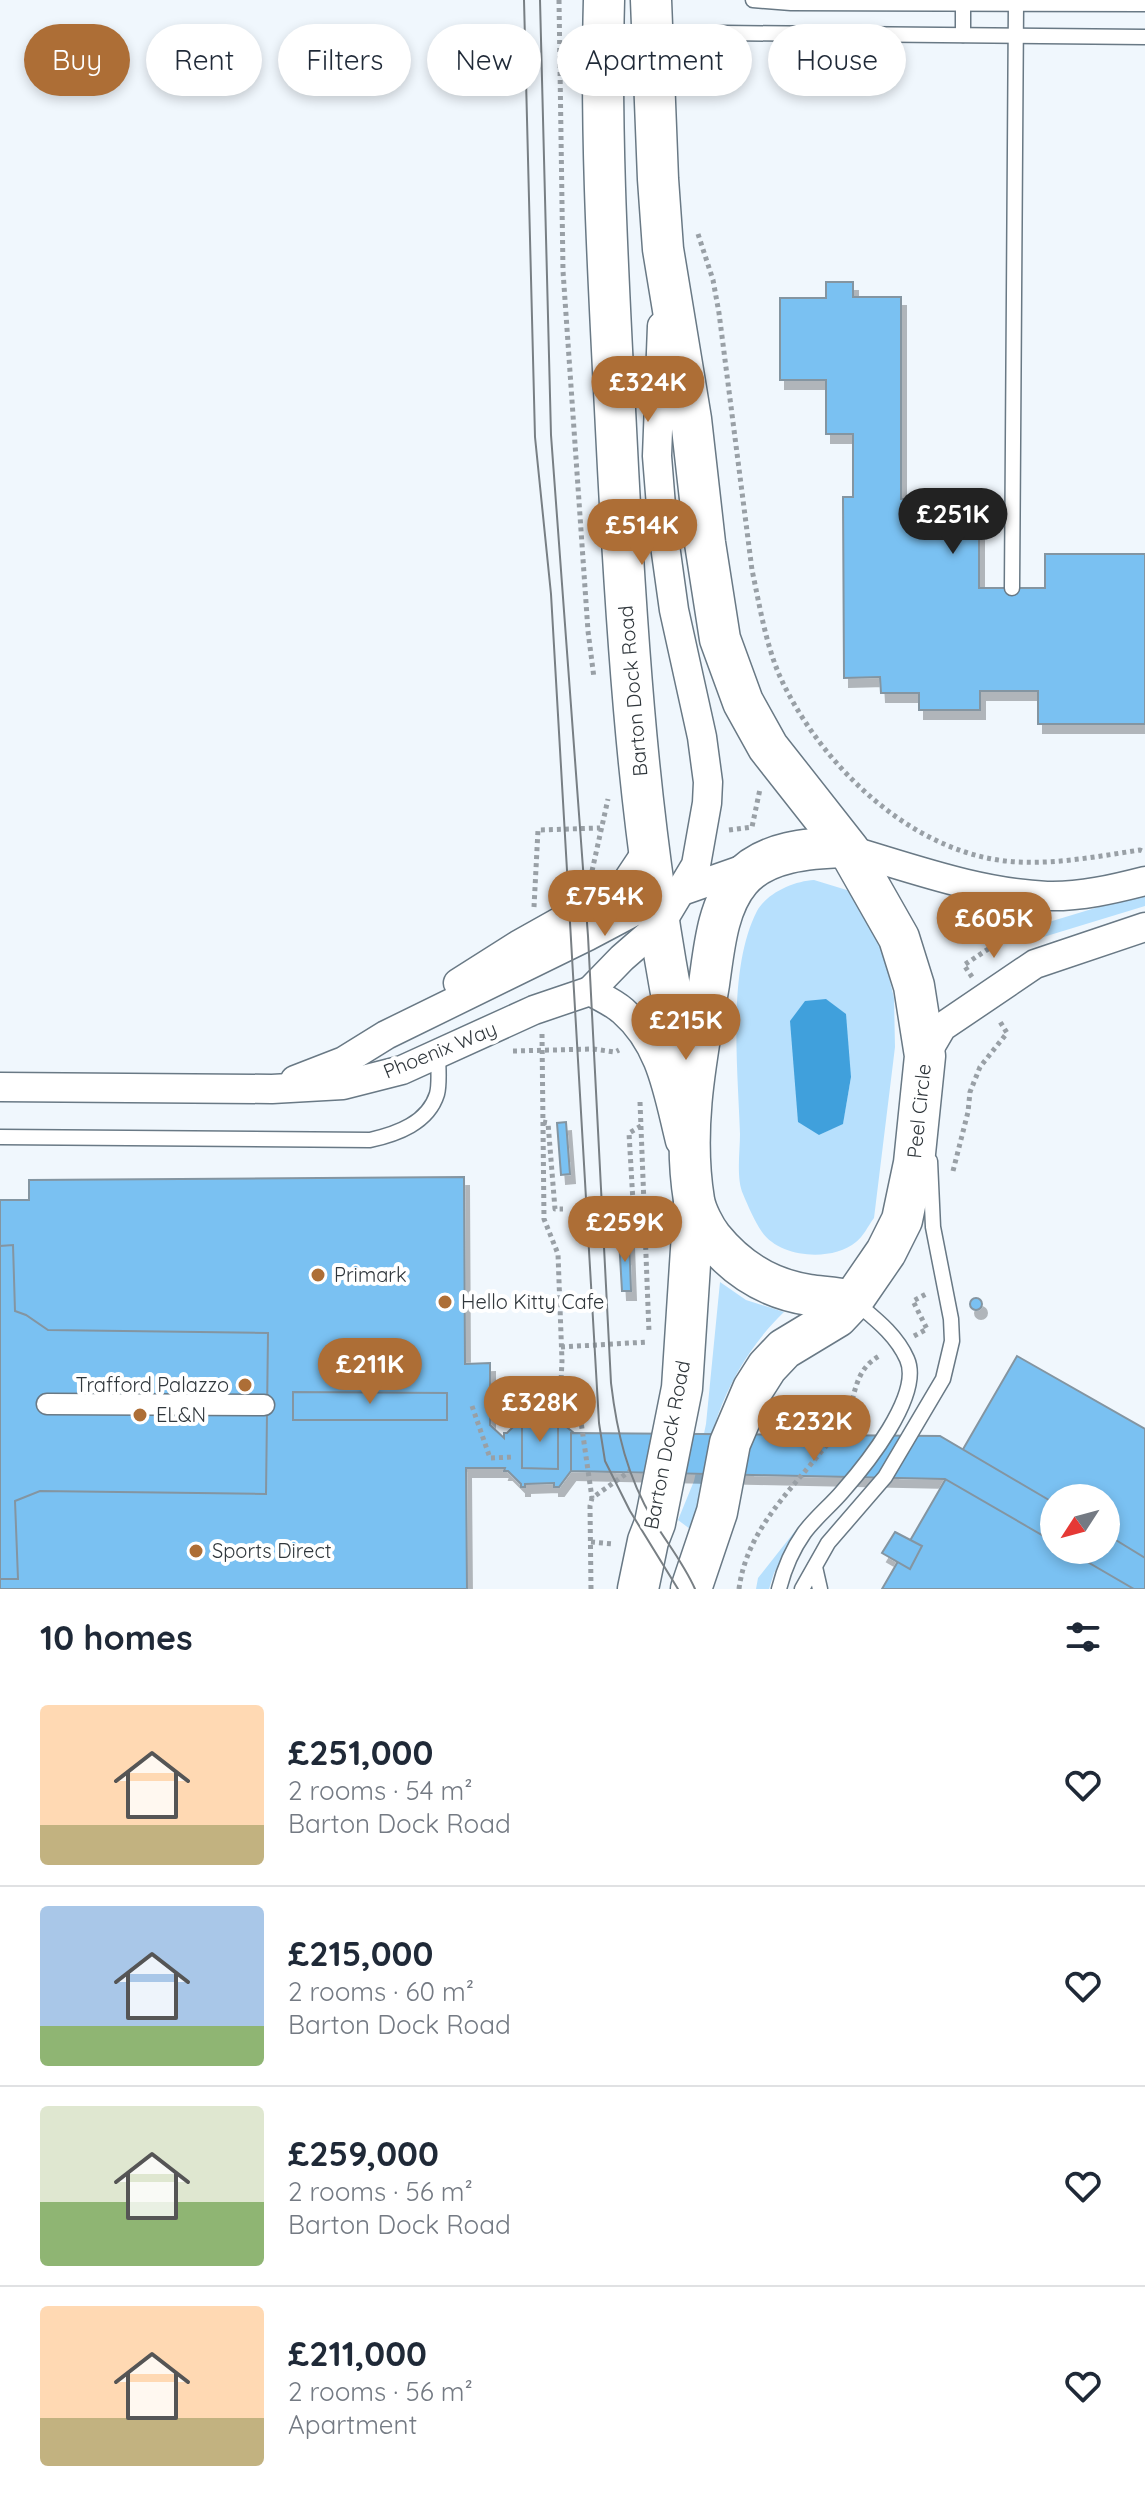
<!DOCTYPE html>
<html lang="en">
<head>
<meta charset="utf-8">
<style>
  :root { --surface:#fff; --page:#f2f2f3; --text:#1f2937; --muted:#747a83; --line:#e0e1e3; --accent:#ad6e36 }
  body { margin:0; font-family:Quicksand,sans-serif; background:var(--page); color:var(--text); height:100vh; display:flex; flex-direction:column; font-size:30px; white-space:nowrap }
  * { box-sizing:border-box; margin:0 }
  p { font-size:26px; color:var(--muted) }
  .icon { flex:none; width:44px; height:44px; fill:none; stroke:currentColor; stroke-width:2; stroke-linecap:round; stroke-linejoin:round }
  .map { position:relative; height:1589px; overflow:hidden }
  .sheet { display:flex; flex-direction:column; background:var(--surface); flex:1 }
  .sheet>* { flex:none }
  .top-card { position:absolute; left:24px; top:24px; width:1098px; height:72px; display:flex; gap:16px }
  .needle { width:52px; rotate:234deg }
  .fabs { position:absolute; left:1040px; top:1484px; display:grid; gap:16px }
  .fabs a { display:grid; place-items:center; width:80px; height:80px; border-radius:50%; background:var(--surface); box-shadow:0 4px 12px #0003; font-size:40px }
  .price { position:absolute; translate:-50% -68px; padding:0 18px; border-radius:28px; background:var(--accent); color:#fff; font-size:26px; line-height:52px; filter:drop-shadow(0 2px 4px #0008) }
  .price::after { content:''; position:absolute; left:50%; top:48px; width:24px; height:18px; margin-left:-12px; background:inherit; clip-path:polygon(0 0,100% 0,50% 100%) }
  .price.on { background:#222; color:#fff }
  ul { padding:0; list-style:none }
  li { display:flex; align-items:center; gap:24px; height:200px; padding:0 40px }
  li+li { border-top:2px solid var(--line) }
  li span { display:grid; place-items:center; flex:none; width:224px; height:160px; border-radius:8px; color:#555 }
  li>.icon { margin-inline-start:auto }
  span .icon { width:96px; height:96px; fill:#fffc; stroke-width:1 }
  li b { font-size:34px }
  h2 { display:flex; justify-content:space-between; align-items:center; height:96px; padding:0 40px; font-size:34px }
  .tag { padding:0 28px; border-radius:36px; background:var(--surface); box-shadow:0 4px 12px #0003; font-size:28px; line-height:72px }
  .tag.on { background:var(--accent); color:#fff }
  .map>svg:first-child { display:block }
</style>
</head>
<body>
<div class="map">
<svg width="1145" height="1589" viewBox="0 0 1145 1589">
  <defs>
    <filter id="shadow"><feDropShadow dx="5" dy="9" stdDeviation="0" flood-color="#0004"/></filter>
  </defs>
  <rect width="100%" height="100%" fill="#f0f7fd"/>
  <!-- green -->
  <g fill="#b7e0fd" fill-rule="evenodd">
    <path d="M814,880L850,891L881,943L894,998L895,1047L874,1218C868,1226 863,1237 856,1242C832,1262 780,1258 762,1232C755,1222 748,1206 743,1194C736,1178 740,1152 740,1134C738,1070 727,969 757,911C767,893 794,881 814,880ZM851,1077L843,1123L819,1135Z"/>
    <polygon points="1145,893 1145,906 1027,942 1019,931"/>
    <path d="M720,1282L746,1300L784,1312C754,1341 732,1376 718,1415C710,1438 709,1464 704,1488C701,1502 695,1516 690,1529L678,1520L694,1481L706,1424Z"/>
    <polygon points="803,1521 774,1573 769,1589 756,1589 758,1578"/>
  </g>
  <!-- water -->
  <polygon fill="#40a0dc" points="826,999 846,1014 851,1077 843,1124 819,1135 798,1122 790,1021 805,1001"/>
  <!-- building -->
  <g fill="#7ac1f2" stroke="#8495a1" stroke-width="2" fill-rule="evenodd" filter="url(#shadow)">
    <polygon points="826,282 853,282 853,297 901,297 901,499 979,499 979,588 1045,588 1045,554 1145,554 1145,724 1038,724 1038,691 980,691 980,710 919,710 919,693 881,693 880,677 844,678 843,497 853,497 853,434 826,434 826,380 780,380 780,298 826,298"/>
    <polygon points="566,1122 570,1174 561,1175 557,1123"/>
    <polygon points="464,1177 465,1364 490,1363 490,1425 504,1438 504,1433 507,1433 520,1420 520,1417 525,1417 525,1420 553,1420 553,1417 558,1417 558,1420 574,1433 574,1438 572,1438 572,1466 575,1466 575,1471 571,1471 559,1487 554,1487 554,1483 525,1484 525,1487 521,1487 521,1484 508,1471 504,1471 505,1468 466,1468 467,1589 0,1589 0,1200 29,1200 29,1180"/>
    <polygon points="629,1238 631,1291 622,1291 619,1239"/>
    <polygon points="13,1245 15,1311 26,1315 48,1330 268,1333 266,1494 40,1491 15,1501 18,1579 0,1579 0,1246"/>
    <circle cx="976" cy="1304" r="6"/>
    <path d="M1017,1356L1145,1429V1589H882ZM1054,1498H1106V1550H1054Z"/>
    <polygon points="293,1392 447,1393 447,1420 293,1420"/>
    <polygon points="525,1420 558,1420 558,1469 522,1468 522,1421"/>
    <polygon points="571,1433 940,1436 1054,1503 1054,1542 945,1479 571,1471"/>
    <polygon points="895,1532 922,1546 910,1569 882,1553"/>
    <polygon points="1106,1534 1145,1558 1145,1589 1134,1589 1067,1550 1106,1550"/>
  </g>
  <g fill="none" stroke-linecap="round" stroke-linejoin="round">
    <!-- service casing -->
    <g stroke="#697985" stroke-width="17">
      <g id="service">
        <polyline points="753,0 791,3 1145,4"/>
        <polyline points="963,35 963,0"/>
        <path d="M660,55C677,35 699,35 723,33L1145,37"/>
        <polyline points="1012,588 1016,3"/>
        <path d="M0,1137L370,1140C397,1134 428,1123 437,1094C440,1083 438,1066 438,1054"/>
        <polyline points="815,1567 820,1589"/>
        <path d="M779,1589C784,1569 792,1550 804,1533C815,1518 830,1506 842,1492C865,1466 923,1395 907,1359C896,1334 874,1318 854,1301"/>
        <polyline points="802,1589 828,1543 885,1477 943,1379 952,1341 951,1319 933,1227 930,1161"/>
      </g>
    </g>
    <!-- pedestrian casing -->
    <g stroke="#697985" stroke-width="23">
      <polyline id="pedestrian" points="47,1404 264,1405"/>
    </g>
    <!-- minor casing -->
    <g stroke="#697985" stroke-width="31">
      <g id="minor">
        <path d="M849,850C914,869 979,893 1047,896C1080,897 1114,889 1145,881"/>
        <polyline points="458,983 518,945 609,894 627,881 647,851"/>
        <polyline points="590,991 622,958 660,925 696,865 707,803 708,782 702,737 674,610 663,531 657,456 662,326"/>
        <polyline points="925,1056 942,1027 1035,964 1145,927"/>
        <polyline points="295,1080 344,1061 386,1035 588,936 656,900 753,866"/>
        <path d="M0,1087L272,1089L343,1085L402,1070L534,1010L590,991C601,997 614,1003 623,1011C662,1045 668,1093 680,1141"/>
      </g>
    </g>
    <!-- secondary casing -->
    <g stroke="#697985" stroke-width="43">
      <g id="secondary">
        <path d="M604,0C600,143 609,287 616,429C627,651 641,873 691,1090"/>
        <polyline points="651,0 658,179 663,249 691,419 705,543 720,639 743,702 768,747 849,850 899,938 914,986 925,1056 914,1163 902,1220 886,1252 853,1300 837,1317 784,1349 767,1367 753,1389 730,1443 717,1512 691,1589"/>
        <path d="M846,847C810,848 764,851 740,880C717,907 714,950 709,984C697,1055 682,1127 694,1200C696,1212 705,1229 712,1238C737,1269 770,1289 809,1295C823,1297 837,1297 851,1301"/>
        <polyline points="638,1589 648,1541 655,1523 682,1388 694,1203"/>
      </g>
    </g>
    <!-- path -->
    <g stroke="#99a0a6" stroke-width="5" stroke-dasharray="4 4" stroke-linecap="butt">
      <polyline points="559,0 563,271 588,631 594,678"/>
      <path d="M698,234L713,280L719,313L752,570C760,607 766,647 782,681C824,769 917,858 1019,862C1059,864 1100,856 1140,850L1145,852"/>
      <polyline points="729,830 752,827 760,789"/>
      <polyline points="592,871 608,799"/>
      <polyline points="534,907 538,830 600,828"/>
      <polyline points="972,977 964,965 1011,934 1011,919"/>
      <polyline points="542,1034 544,1219 558,1254 562,1361 560,1402"/>
      <polyline points="513,1051 593,1049 615,1052 619,1050"/>
      <polyline points="640,1102 649,1332"/>
      <polyline points="543,1122 548,1123 555,1209 563,1209"/>
      <polyline points="953,1171 968,1112 970,1092 980,1067 1007,1033 999,1020"/>
      <polyline points="624,1202 633,1202 629,1133 641,1126"/>
      <polyline points="914,1336 927,1329 913,1301 928,1293"/>
      <polyline points="561,1347 648,1342"/>
      <polyline points="472,1406 490,1458 514,1457"/>
      <polyline points="490,1406 578,1401 592,1498"/>
      <polyline points="591,1542 614,1544"/>
      <polyline points="591,1589 590,1506 592,1498 630,1471"/>
      <path d="M739,1589C746,1535 783,1498 817,1457C825,1446 838,1435 844,1423C857,1397 852,1370 881,1355"/>
    </g>
    <!-- service -->
    <use href="#service" stroke="#fff" stroke-width="14"/>
    <!-- pedestrian -->
    <use href="#pedestrian" stroke="#fff" stroke-width="20"/>
    <!-- minor -->
    <use href="#minor" stroke="#fff" stroke-width="28"/>
    <!-- secondary -->
    <use href="#secondary" stroke="#fff" stroke-width="40"/>
    <!-- tram -->
    <g stroke="#787f84" stroke-width="2">
      <polyline points="524,0 535,437 551,594 599,1423 605,1461 630,1511 678,1589"/>
      <path d="M540,0L551,435L588,936L611,1383C617,1433 627,1476 653,1520C667,1543 684,1564 695,1589"/>
    </g>
  </g>
  <!-- markers -->
  <g fill="#ad6e36" stroke="#fff" stroke-width="3">
    <circle cx="318" cy="1275" r="8"/>
    <circle cx="445" cy="1302" r="8"/>
    <circle cx="245" cy="1385" r="8"/>
    <circle cx="140" cy="1415" r="8"/>
    <circle cx="196" cy="1551" r="8"/>
  </g>
  <g text-anchor="middle" stroke-width="8" stroke-linejoin="round" paint-order="stroke">
    <!-- street labels -->
    <g font-size="20" fill="#30373c" stroke="#fff">
      <text transform="translate(633 691) rotate(-95)" y="7">Barton Dock Road</text>
      <text transform="translate(440 1050) rotate(-22)" y="7">Phoenix Way</text>
      <text transform="translate(919 1111) rotate(-84)" y="7">Peel Circle</text>
      <text transform="translate(667 1445) rotate(-79)" y="7">Barton Dock Road</text>
    </g>
    <!-- poi labels -->
    <g font-size="20" fill="#30373c" stroke="#fff" text-anchor="start">
      <text x="334" y="1282">Primark</text>
      <text x="461" y="1309">Hello Kitty Cafe</text>
      <text x="229" y="1392" text-anchor="end">Trafford Palazzo</text>
      <text x="156" y="1422">EL&amp;N</text>
      <text x="212" y="1558">Sports Direct</text>
    </g>
  </g>
</svg>
<div class="fabs">
<a><svg class="needle" viewBox="-14 -14 28 28"><path d="M0-13l5 13h-10z" fill="#e53935"/><path d="M0 13l5-13h-10z" fill="#747a83"/></svg></a>
</div>
<b class="price" style="left:648px;top:424px">£324K</b>
<b class="price on" style="left:953px;top:556px">£251K</b>
<b class="price" style="left:642px;top:567px">£514K</b>
<b class="price" style="left:605px;top:938px">£754K</b>
<b class="price" style="left:994px;top:960px">£605K</b>
<b class="price" style="left:686px;top:1062px">£215K</b>
<b class="price" style="left:625px;top:1264px">£259K</b>
<b class="price" style="left:370px;top:1406px">£211K</b>
<b class="price" style="left:540px;top:1444px">£328K</b>
<b class="price" style="left:814px;top:1463px">£232K</b>
<div class="top-card">
<a class="tag on">Buy</a>
<a class="tag">Rent</a>
<a class="tag">Filters</a>
<a class="tag">New</a>
<a class="tag">Apartment</a>
<a class="tag">House</a>
</div>
</div>
<section class="sheet">
<h2>10 homes<svg class="icon" aria-label="filters" viewBox="0 0 24 24"><path d="M4 7h16M4 17h16"/><circle cx="9" cy="7" r="2"/><circle cx="15" cy="17" r="2"/></svg></h2>
<ul>
<li><span style="background:linear-gradient(#ffd9b3 75%,#c2b280 0)"><svg class="icon" aria-label="home" viewBox="0 0 24 24"><path d="M3 11l9-7 9 7M6 9v11h12V9"/></svg></span><div><b>£251,000</b><p>2 rooms · 54 m²</p><p>Barton Dock Road</p></div><svg class="icon" aria-label="heart" viewBox="0 0 24 24"><path d="M12 20l-8-8c-3-5 5-10 8-4 3-6 11-1 8 4z"/></svg></li>
<li><span style="background:linear-gradient(#a9c7e8 75%,#8fb573 0)"><svg class="icon" aria-label="home" viewBox="0 0 24 24"><path d="M3 11l9-7 9 7M6 9v11h12V9"/></svg></span><div><b>£215,000</b><p>2 rooms · 60 m²</p><p>Barton Dock Road</p></div><svg class="icon" aria-label="heart" viewBox="0 0 24 24"><path d="M12 20l-8-8c-3-5 5-10 8-4 3-6 11-1 8 4z"/></svg></li>
<li><span style="background:linear-gradient(#dfe7d0 60%,#8fb573 0)"><svg class="icon" aria-label="home" viewBox="0 0 24 24"><path d="M3 11l9-7 9 7M6 9v11h12V9"/></svg></span><div><b>£259,000</b><p>2 rooms · 56 m²</p><p>Barton Dock Road</p></div><svg class="icon" aria-label="heart" viewBox="0 0 24 24"><path d="M12 20l-8-8c-3-5 5-10 8-4 3-6 11-1 8 4z"/></svg></li>
<li><span style="background:linear-gradient(#ffd9b3 70%,#c2b280 0)"><svg class="icon" aria-label="home" viewBox="0 0 24 24"><path d="M3 11l9-7 9 7M6 9v11h12V9"/></svg></span><div><b>£211,000</b><p>2 rooms · 56 m²</p><p>Apartment</p></div><svg class="icon" aria-label="heart" viewBox="0 0 24 24"><path d="M12 20l-8-8c-3-5 5-10 8-4 3-6 11-1 8 4z"/></svg></li>
</ul>
</section>
</body>
</html>
